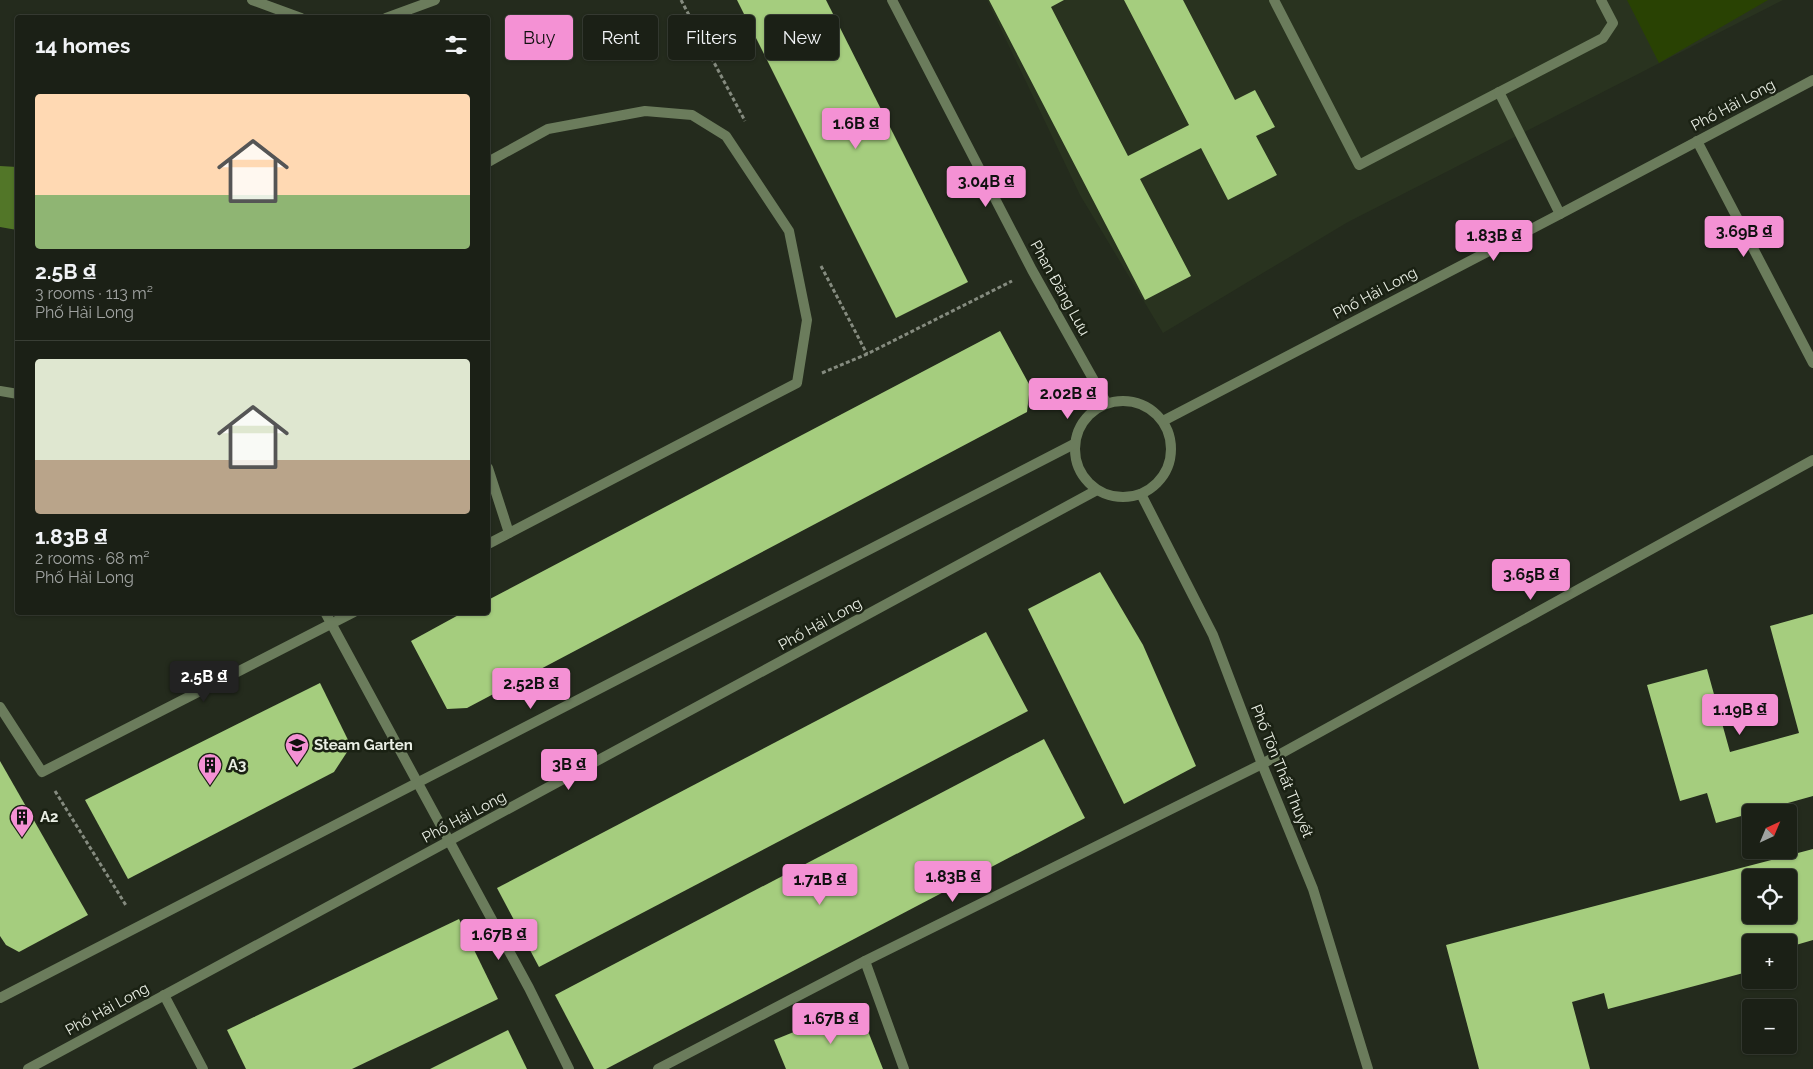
<!DOCTYPE html>
<html lang="en">
<head>
<meta charset="utf-8">
<style>
  :root { --surface:#1b2016; --page:#282d23; --text:#f1f3f6; --muted:#a0a3a1; --line:#393e35; --accent:#f491d4 }
  body { margin:0; font-family:Raleway,sans-serif; background:var(--page); color:var(--text); height:100vh; display:flex; flex-direction:column; font-size:19px; white-space:nowrap }
  * { box-sizing:border-box; margin:0 }
  p { font-size:16px; color:var(--muted) }
  .icon { flex:none; width:28px; height:28px; fill:none; stroke:currentColor; stroke-width:2; stroke-linecap:round; stroke-linejoin:round }
  .map { position:relative; flex:1; overflow:hidden }
  .side { position:absolute; left:15px; top:15px; width:475px; height:600px; display:flex; flex-direction:column; background:var(--surface); border-radius:5px; box-shadow:0 1px 4px #0004,0 0 0 1px var(--line) }
  .side>* { flex:none }
  .top-card { position:absolute; left:505px; top:15px; width:475px; height:45px; display:flex; gap:10px }
  .needle { width:32px; rotate:44deg }
  .buttons { position:absolute; left:1742px; top:804px; display:grid; gap:10px }
  .buttons a { display:grid; place-items:center; width:55px; height:55px; border-radius:5px; background:var(--surface); box-shadow:0 1px 4px #0004,0 0 0 1px var(--line); font-size:25px }
  .price { position:absolute; translate:-50% -42px; padding:0 11px; border-radius:5px; background:var(--accent); color:#111; font-size:16px; line-height:32px; filter:drop-shadow(0 1px 2px #0008) }
  .price::after { content:''; position:absolute; left:50%; top:30px; width:15px; height:11px; margin-left:-8px; background:inherit; clip-path:polygon(0 0,100% 0,50% 100%) }
  .price.on { background:#222; color:#fff }
  ul { padding:0; list-style:none }
  li { display:grid; align-content:center; gap:10px; height:265px; padding:0 20px }
  li+li { border-top:1px solid var(--line) }
  li span { display:grid; place-items:center; height:155px; border-radius:5px; color:#555 }
  li>.icon { margin-inline-start:auto }
  span .icon { width:90px; height:90px; fill:#fffc; stroke-width:1 }
  li b { font-size:21px }
  h2 { display:flex; justify-content:space-between; align-items:center; height:60px; padding:0 20px; font-size:21px }
  .pill { padding:0 18px; border-radius:5px; background:var(--surface); box-shadow:0 1px 4px #0004,0 0 0 1px var(--line); font-size:18px; line-height:45px }
  .pill.on { background:var(--accent); color:#111 }
  .map>svg:first-child { display:block }
</style>
</head>
<body>
<div class="map">
<svg width="1813" height="1069" viewBox="0 0 1813 1069">
  <rect width="100%" height="100%" fill="#242b1d"/>
  <!-- built -->
  <polygon fill="#29331f" points="987,0 1783,0 1348,222 1163,333 1080,195"/>
  <!-- green -->
  <polygon fill="#294203" points="1627,0 1768,0 1659,63"/>
  <!-- water -->
  <polygon fill="#527628" points="0,166 17,167 17,230 0,227"/>
  <!-- building -->
  <g fill="#a5cd7e" fill-rule="evenodd">
    <polygon points="737,0 826,0 968,282 896,318"/>
    <polygon points="989,0 1064,0 1051,7 1128,156 1189,125 1124,0 1183,0 1235,100 1255,90 1275,127 1256,136 1277,175 1228,200 1201,148 1140,179 1191,276 1145,300"/>
    <polygon points="1000,331 1030,386 1027,412 467,708 447,709 411,641 464,612 488,612 488,600"/>
    <polygon points="1100,572 1143,645 1196,766 1124,804 1028,609"/>
    <polygon points="1813,614 1813,796 1716,823 1707,793 1680,801 1647,685 1707,669 1730,752 1799,733 1770,626"/>
    <polygon points="986,632 1028,711 539,967 497,888"/>
    <polygon points="320,683 351,746 334,772 128,879 85,800"/>
    <polygon points="1044,739 1085,818 606,1069 594,1069 555,995"/>
    <polygon points="0,761 88,915 19,952 6,945 0,936"/>
    <path d="M1813,849V940L1789,947V942H1751V971L1608,1009L1604,993L1572,1002L1590,1069H1479L1446,945ZM1751,878H1789V915H1751Z"/>
    <polygon points="459,919 498,999 352,1069 246,1069 227,1030"/>
    <polygon points="858,1006 883,1069 786,1069 774,1040"/>
    <polygon points="508,1030 527,1069 430,1069"/>
  </g>
  <g fill="none" stroke-linecap="round" stroke-linejoin="round">
    <!-- path -->
    <g stroke="#858b7f" stroke-width="3" stroke-dasharray="4 2.5" stroke-linecap="butt">
      <polyline points="681,0 745,121"/>
      <polyline points="821,266 867,354"/>
      <polyline points="822,373 867,354 1012,281"/>
      <polyline points="55,791 127,907"/>
    </g>
    <!-- service -->
    <g stroke="#6b7c5c" stroke-width="10">
      <polyline points="1274,0 1359,165 1603,38 1613,23 1601,0"/>
      <polyline points="1499,92 1560,214"/>
    </g>
    <!-- minor -->
    <g stroke="#6b7c5c" stroke-width="10">
      <polyline points="252,0 301,18"/>
      <polyline points="892,0 1032,270 1106,402"/>
      <polyline points="386,18 435,0"/>
      <polyline points="1697,141 1813,363"/>
      <polyline points="488,162 548,129 645,111 692,115 726,136 789,231 807,320 797,383 488,544"/>
      <polyline points="0,391 18,394"/>
      <polyline points="488,468 509,533"/>
      <polyline points="1141,494 1213,635 1262,764 1313,889 1368,1069"/>
      <polyline points="325,612 529,988 569,1069"/>
      <polyline points="0,707 42,772 354,612"/>
      <polyline points="865,961 904,1069"/>
      <polyline points="164,995 203,1069"/>
      <polyline points="658,1069 865,961 1262,764 1813,460"/>
    </g>
    <!-- tertiary -->
    <g stroke="#6b7c5c" stroke-width="10">
      <circle cx="1123" cy="449" r="48"/>
      <polyline points="1163,421 1560,214 1813,80"/>
      <polyline points="0,998 1074,444"/>
      <polyline points="28,1069 1097,490"/>
    </g>
  </g>
  <!-- icons -->
  <defs>
    <g id="school-pin" transform="scale(1.25)"><path d="M0 17L-7.5 6A9.5 9.5 0 1 1 7.5 6Z" fill="#f491d4" stroke="#1a2113"/><path d="M0-5L7-2L0 1L-7-2ZM-4 1L0 2.5L4 1V4Q0 6-4 4Z" fill="#111"/></g>
    <g id="building-pin" transform="scale(1.25)"><path d="M0 17L-7.5 6A9.5 9.5 0 1 1 7.5 6Z" fill="#f491d4" stroke="#1a2113"/><path d="M-4-6H4V6H1V3H-1V6H-4ZM-2.5-4.3h1.7v1.8h-1.7ZM.8-4.3h1.7v1.8H.8ZM-2.5-1h1.7V.8h-1.7ZM.8-1h1.7V.8H.8Z" fill="#111"/></g>
  </defs>
  <g fill-rule="evenodd">
    <use href="#school-pin" x="297" y="745"/>
    <use href="#building-pin" x="210" y="765"/>
    <use href="#building-pin" x="22" y="817"/>
  </g>
  <g text-anchor="middle" stroke-width="5" stroke-linejoin="round" paint-order="stroke">
    <!-- street labels -->
    <g font-size="15" fill="#eaefe5" stroke="#1a2113">
      <text transform="translate(1733 105) rotate(-28)" y="5">Phố Hải Long</text>
      <text transform="translate(1060 288) rotate(61)" y="5">Phan Đăng Lưu</text>
      <text transform="translate(1375 293) rotate(-28)" y="5">Phố Hải Long</text>
      <text transform="translate(820 624) rotate(-29)" y="5">Phố Hải Long</text>
      <text transform="translate(1282 771) rotate(68)" y="5">Phố Tôn Thất Thuyết</text>
      <text transform="translate(464 817) rotate(-28)" y="5">Phố Hải Long</text>
      <text transform="translate(107 1009) rotate(-29)" y="5">Phố Hải Long</text>
    </g>
    <!-- poi labels -->
    <g font-size="15" font-weight="bold" fill="#eaefe5" stroke="#1a2113" text-anchor="start">
      <text x="314" y="750">Steam Garten</text>
      <text x="228" y="770">A3</text>
      <text x="40" y="822">A2</text>
    </g>
  </g>
</svg>
<div class="buttons">
<a><svg class="needle" viewBox="-14 -14 28 28"><path d="M0-13l5 13h-10z" fill="#e53935"/><path d="M0 13l5-13h-10z" fill="#a0a3a1"/></svg></a>
<a><svg class="icon" aria-label="locate" viewBox="0 0 24 24"><circle cx="12" cy="12" r="6"/><path d="M12 2v4M12 18v4M2 12h4M18 12h4"/></svg></a>
<a>+</a>
<a>−</a>
</div>
<b class="price" style="left:856px;top:150px">1.6B ₫</b>
<b class="price" style="left:986px;top:208px">3.04B ₫</b>
<b class="price" style="left:1744px;top:258px">3.69B ₫</b>
<b class="price" style="left:1494px;top:262px">1.83B ₫</b>
<b class="price" style="left:1068px;top:420px">2.02B ₫</b>
<b class="price" style="left:1531px;top:601px">3.65B ₫</b>
<b class="price on" style="left:204px;top:703px">2.5B ₫</b>
<b class="price" style="left:531px;top:710px">2.52B ₫</b>
<b class="price" style="left:1740px;top:736px">1.19B ₫</b>
<b class="price" style="left:569px;top:791px">3B ₫</b>
<b class="price" style="left:953px;top:903px">1.83B ₫</b>
<b class="price" style="left:820px;top:906px">1.71B ₫</b>
<b class="price" style="left:499px;top:961px">1.67B ₫</b>
<b class="price" style="left:831px;top:1045px">1.67B ₫</b>
<div class="top-card">
<a class="pill on">Buy</a>
<a class="pill">Rent</a>
<a class="pill">Filters</a>
<a class="pill">New</a>
</div>
<section class="side">
<h2>14 homes<svg class="icon" aria-label="filters" viewBox="0 0 24 24"><path d="M4 7h16M4 17h16"/><circle cx="9" cy="7" r="2"/><circle cx="15" cy="17" r="2"/></svg></h2>
<ul>
<li><span style="background:linear-gradient(#ffd9b3 65%,#8fb573 0)"><svg class="icon" aria-label="home" viewBox="0 0 24 24"><path d="M3 11l9-7 9 7M6 9v11h12V9"/></svg></span><div><b>2.5B ₫</b><p>3 rooms · 113 m²</p><p>Phố Hải Long</p></div></li>
<li><span style="background:linear-gradient(#dfe7d0 65%,#b9a48a 0)"><svg class="icon" aria-label="home" viewBox="0 0 24 24"><path d="M3 11l9-7 9 7M6 9v11h12V9"/></svg></span><div><b>1.83B ₫</b><p>2 rooms · 68 m²</p><p>Phố Hải Long</p></div></li>
</ul>
</section>
</div>
</body>
</html>
